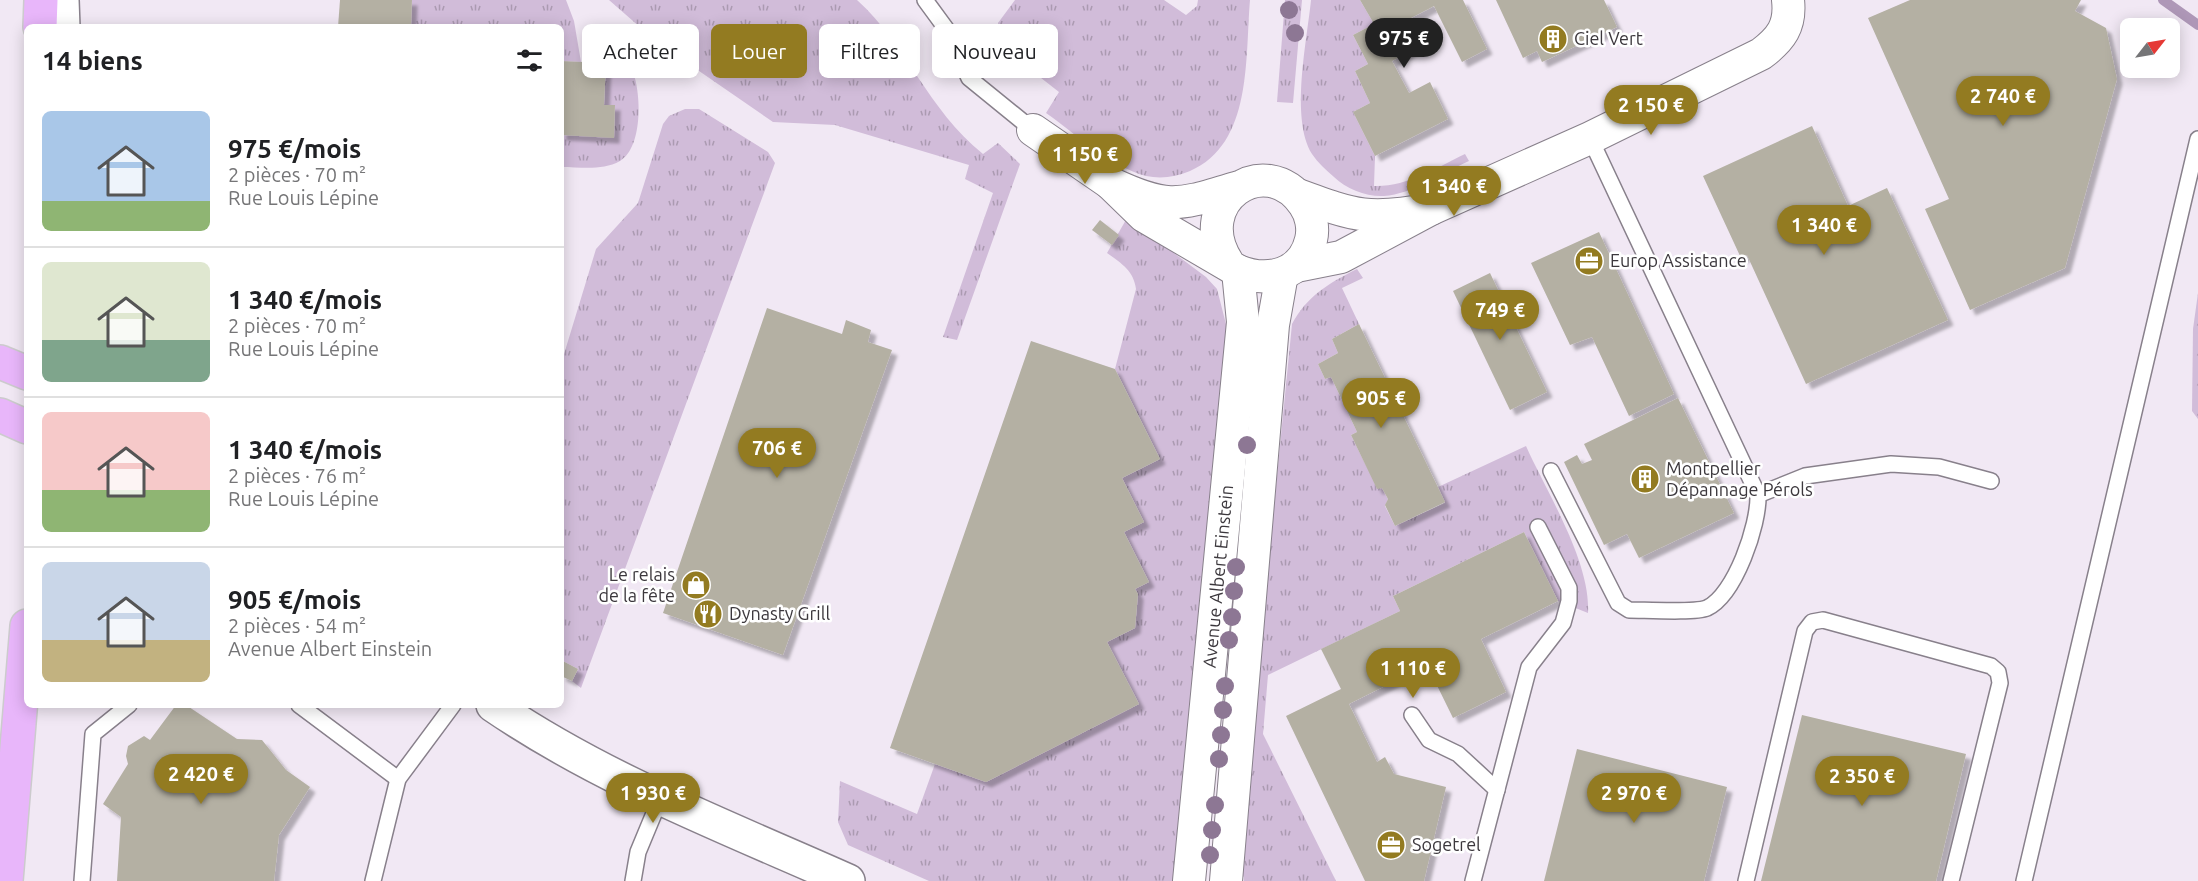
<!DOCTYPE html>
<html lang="fr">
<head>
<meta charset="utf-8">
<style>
  :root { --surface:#fff; --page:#f6f6f6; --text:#202124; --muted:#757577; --line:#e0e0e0; --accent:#937b21 }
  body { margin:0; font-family:Ubuntu,sans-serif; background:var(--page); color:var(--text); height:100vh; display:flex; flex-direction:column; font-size:22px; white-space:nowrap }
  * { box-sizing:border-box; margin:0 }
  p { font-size:20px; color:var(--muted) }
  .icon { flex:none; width:33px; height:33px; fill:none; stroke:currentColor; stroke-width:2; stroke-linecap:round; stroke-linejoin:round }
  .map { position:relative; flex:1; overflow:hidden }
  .sheet { position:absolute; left:24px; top:24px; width:540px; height:684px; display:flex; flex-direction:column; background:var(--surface); border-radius:9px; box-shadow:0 3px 15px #0003 }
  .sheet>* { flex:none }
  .hud { position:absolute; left:582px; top:24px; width:570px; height:54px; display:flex; gap:12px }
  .needle { width:39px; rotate:59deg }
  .tools { position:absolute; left:2120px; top:18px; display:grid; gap:12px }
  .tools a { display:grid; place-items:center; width:60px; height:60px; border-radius:9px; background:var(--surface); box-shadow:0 3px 15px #0003; font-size:30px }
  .price { position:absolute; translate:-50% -51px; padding:0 14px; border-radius:21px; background:var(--accent); color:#fff; font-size:20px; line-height:39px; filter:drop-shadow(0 2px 3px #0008) }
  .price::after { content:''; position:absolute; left:50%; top:36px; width:18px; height:14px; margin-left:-9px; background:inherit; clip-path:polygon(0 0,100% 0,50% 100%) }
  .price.current { background:#222; color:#fff }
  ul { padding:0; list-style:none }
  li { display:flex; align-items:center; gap:18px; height:150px; padding:0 18px }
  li+li { border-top:2px solid var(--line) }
  li span { display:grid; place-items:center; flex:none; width:168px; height:120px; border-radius:9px; color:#555 }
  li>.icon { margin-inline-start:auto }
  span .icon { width:72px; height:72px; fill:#fffc; stroke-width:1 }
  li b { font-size:26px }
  h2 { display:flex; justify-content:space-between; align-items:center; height:72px; padding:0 18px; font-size:26px }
  .tag { padding:0 21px; border-radius:9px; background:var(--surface); box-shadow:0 3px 15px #0003; font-size:21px; line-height:54px }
  .tag.current { background:var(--accent); color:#fff }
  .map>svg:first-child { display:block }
</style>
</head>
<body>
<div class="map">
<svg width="2198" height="881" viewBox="0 0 2198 881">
  <defs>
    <pattern id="grass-tufts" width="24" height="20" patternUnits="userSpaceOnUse" patternTransform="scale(1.5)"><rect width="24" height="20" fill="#d1bcd9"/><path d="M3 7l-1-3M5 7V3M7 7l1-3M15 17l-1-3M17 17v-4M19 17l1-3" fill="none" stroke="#ab9ab1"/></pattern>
    <pattern id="forest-firs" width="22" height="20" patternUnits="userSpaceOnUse" patternTransform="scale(1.5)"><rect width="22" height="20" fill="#d1bcd9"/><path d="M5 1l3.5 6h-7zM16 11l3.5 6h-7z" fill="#ab9ab1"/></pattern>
    <filter id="shadow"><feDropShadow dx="5.5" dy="5.5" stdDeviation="1.5" flood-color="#0004"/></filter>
  </defs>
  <rect width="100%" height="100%" fill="#f1e8f4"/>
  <!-- grass -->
  <g fill="url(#grass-tufts)">
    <polygon points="412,0 566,0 574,21 581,62 561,61 561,27 411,27"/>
    <path d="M609,0H857C908,46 927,109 983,154L998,143L1020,164L957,340L943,337L993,193L965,179L969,165L835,125L773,122L657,42Z"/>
    <path d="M1015,0H1164L1186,15L1197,6L1198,0H1250C1245,57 1253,144 1190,171C1176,177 1161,179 1146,176C1109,166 1076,134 1046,113L1059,92C1031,70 1011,58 998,23Z"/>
    <polygon points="1285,0 1302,0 1293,103 1277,102"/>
    <path d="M1311,0H1360L1374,24L1353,35L1368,64L1355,71L1370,103L1353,112L1375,156L1374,186C1407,187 1436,168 1465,154L1469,161C1443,173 1412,194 1384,196C1367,197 1346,189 1334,177C1326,170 1318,163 1312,154C1290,118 1307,41 1311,0Z"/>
    <path d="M603,40C613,47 624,54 630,65C642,87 644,147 620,161C602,171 581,167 561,167V135L614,137L615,106L604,105L606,63L600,43Z"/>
    <polygon points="685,109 699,109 768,152 775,163 581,688 572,681 578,669 561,660 561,364 596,249 638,203 663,124 669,116"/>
    <path d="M1127,218L1206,277L1217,289L1227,328L1179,881H929L848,845L838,822L840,781L917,814L935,764L986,782L1139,704L1107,642L1135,628L1138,594L1135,589L1149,582L1124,532L1144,522L1122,478L1160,459L1115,369L1136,289C1134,271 1121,263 1107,253Z"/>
    <path d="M1357,269L1363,278L1342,288L1359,324L1332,339L1338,353L1318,364L1325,379L1331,377L1357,432L1351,435L1377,488H1382L1388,499L1385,506L1395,526L1445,503L1438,487L1526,446C1547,493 1591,562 1588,613L1558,601L1524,532L1393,596L1400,611L1268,675L1263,734L1336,881H1244V877L1238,872L1292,324C1307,296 1329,283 1357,269Z"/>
  </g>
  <!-- forest -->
  <polygon fill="url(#forest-firs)" points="2198,293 2198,419 2192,411 2193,329"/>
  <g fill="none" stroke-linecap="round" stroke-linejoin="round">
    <!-- stream -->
    <polyline stroke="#ae97b7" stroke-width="10" points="2163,0 2198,25"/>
  </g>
  <!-- building -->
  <g fill="#b4b0a3" filter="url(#shadow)">
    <polygon points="340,0 412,0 411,27 338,27"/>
    <polygon points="1360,0 1463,0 1487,49 1462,62 1434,6 1407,20 1420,46 1392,61 1409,93 1430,82 1448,119 1375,156 1353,112 1370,103 1355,71 1368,64 1353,35 1374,24"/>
    <polygon points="1496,0 1604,0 1617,27 1542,62 1537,51 1523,58"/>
    <polygon points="1910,0 2081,0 2075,11 2106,28 2117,79 2065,268 1970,310 1925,209 1949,199 1868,18"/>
    <polygon points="561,61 606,63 604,105 615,105 614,138 561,135"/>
    <polygon points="1812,126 1848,206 1887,188 1948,320 1806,384 1747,255 1741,258 1703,176"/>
    <polygon points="1100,220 1119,235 1112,245 1092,230"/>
    <polygon points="1599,232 1674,394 1629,416 1592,337 1570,345 1531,263"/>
    <polygon points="1490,273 1547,392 1510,410 1453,291"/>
    <polygon points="767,308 842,334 846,320 871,330 868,342 892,350 783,655 663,613"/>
    <polygon points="1359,324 1445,502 1395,526 1385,505 1388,499 1382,488 1377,489 1351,435 1357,432 1331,377 1325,379 1318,364 1338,353 1332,339"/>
    <polygon points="1031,341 1115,369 1160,459 1122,478 1144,522 1124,532 1149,582 1135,589 1138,594 1135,628 1107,642 1139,704 986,782 890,748"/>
    <polygon points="1678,398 1734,513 1639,558 1627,534 1604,545 1564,462 1577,455 1582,464 1592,460 1584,444"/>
    <polygon points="1524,532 1558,601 1481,639 1506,692 1453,718 1427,665 1349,704 1377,762 1385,757 1394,774 1446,787 1424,881 1365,881 1286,716 1341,689 1321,649 1400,611 1393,596"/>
    <polygon points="561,660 578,669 572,681 561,676"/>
    <polygon points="176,705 186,705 237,739 262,740 286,770 310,787 279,835 274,881 117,881 121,817 103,804 128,764 126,756 128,746 144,736 150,740"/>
    <polygon points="1802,715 1966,754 1936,881 1761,881"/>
    <polygon points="1577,749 1727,787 1704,881 1544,881"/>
  </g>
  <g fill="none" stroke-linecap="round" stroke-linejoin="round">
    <!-- service casing -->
    <g stroke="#88808b" stroke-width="18">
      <g id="service">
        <polyline points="925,0 947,30 969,78 1033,130"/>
        <path d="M1551,471L1618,603L1629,610C1645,610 1695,613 1707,608C1735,595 1759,525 1758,495L1590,138"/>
        <polyline points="1758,495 1805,476 1891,464 1939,467 1991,481"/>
        <polyline points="299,705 398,779"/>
        <polyline points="1412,715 1429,740 1458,754 1497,790"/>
        <polyline points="82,881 93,734 129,705"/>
        <polyline points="373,881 398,779 453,705"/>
        <polyline points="633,881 638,852 660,799"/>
        <polyline points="1473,881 1529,667 1563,623 1569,601 1569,588 1538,527"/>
        <polyline points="1746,881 1805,631 1812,622 1823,620 1991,666 1998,672 2000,683 1951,881"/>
        <polyline points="2024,881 2198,139"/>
      </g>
    </g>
    <!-- minor casing -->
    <g stroke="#88808b" stroke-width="34">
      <g id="minor">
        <polyline points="1033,130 1110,183"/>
        <path d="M1431,209L1590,138L1761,54C1781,39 1791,26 1788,0"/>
        <path d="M1228,263C1188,202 1265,148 1304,204C1311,214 1314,228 1311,240C1303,275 1268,283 1238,271L1144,216L1110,183C1170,211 1178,205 1239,187"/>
        <path d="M1296,266L1341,257L1431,209C1370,221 1355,216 1298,195"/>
        <path id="s1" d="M1189,881L1243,322L1238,271"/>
        <polyline points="1226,881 1273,325 1282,274"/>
      </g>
    </g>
    <!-- tertiary casing -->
    <g stroke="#88808b" stroke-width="36">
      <g id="tertiary">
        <polyline points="62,0 63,27"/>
        <path d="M493,705C603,780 727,827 848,881"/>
      </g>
    </g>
    <!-- primary casing -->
    <g stroke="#cccbcd" stroke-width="36">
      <g id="primary">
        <polyline points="40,27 41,0"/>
        <polyline points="0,362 27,373"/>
        <polyline points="0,415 27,427"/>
        <polyline points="6,881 27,626"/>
      </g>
    </g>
    <!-- service -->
    <use href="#service" stroke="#fff" stroke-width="15"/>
    <!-- minor -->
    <use href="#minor" stroke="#fff" stroke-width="32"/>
    <!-- tertiary -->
    <use href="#tertiary" stroke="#fff" stroke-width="33"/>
    <!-- primary -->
    <use href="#primary" stroke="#e8b6fa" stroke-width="33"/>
  </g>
  <!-- trees -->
  <g fill="#8d7794">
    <circle cx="1289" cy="10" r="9"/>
    <circle cx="1295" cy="33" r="9"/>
    <circle cx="1247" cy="445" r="9"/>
    <circle cx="1236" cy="567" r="9"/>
    <circle cx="1234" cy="591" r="9"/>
    <circle cx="1232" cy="617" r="9"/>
    <circle cx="1229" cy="640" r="9"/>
    <circle cx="1225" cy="686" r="9"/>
    <circle cx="1223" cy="710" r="9"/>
    <circle cx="1221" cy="735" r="9"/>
    <circle cx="1219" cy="759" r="9"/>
    <circle cx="1215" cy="805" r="9"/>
    <circle cx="1212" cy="830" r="9"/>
    <circle cx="1210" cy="855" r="9"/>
  </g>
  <!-- icons -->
  <defs>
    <g id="building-disc" transform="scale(1.5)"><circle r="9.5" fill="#937b21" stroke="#fff"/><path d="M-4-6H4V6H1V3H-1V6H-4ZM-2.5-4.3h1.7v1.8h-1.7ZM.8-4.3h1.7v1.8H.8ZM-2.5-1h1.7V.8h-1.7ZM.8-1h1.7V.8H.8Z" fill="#fff"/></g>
    <g id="office-disc" transform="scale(1.5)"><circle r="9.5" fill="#937b21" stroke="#fff"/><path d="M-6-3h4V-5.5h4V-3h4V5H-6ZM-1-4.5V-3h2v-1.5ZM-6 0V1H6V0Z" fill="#fff"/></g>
    <g id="shop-disc" transform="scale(1.5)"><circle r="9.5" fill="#937b21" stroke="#fff"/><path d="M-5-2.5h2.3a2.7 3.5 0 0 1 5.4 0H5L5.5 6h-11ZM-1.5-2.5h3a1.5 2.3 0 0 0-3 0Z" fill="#fff"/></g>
    <g id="restaurant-disc" transform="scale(1.5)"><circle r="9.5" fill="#937b21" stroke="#fff"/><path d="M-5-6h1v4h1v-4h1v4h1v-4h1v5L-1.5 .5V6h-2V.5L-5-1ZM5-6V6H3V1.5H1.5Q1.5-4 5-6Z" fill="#fff"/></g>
  </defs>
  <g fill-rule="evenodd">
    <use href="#building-disc" x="1553" y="39"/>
    <use href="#office-disc" x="1589" y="261"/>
    <use href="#building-disc" x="1645" y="479"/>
    <use href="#shop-disc" x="696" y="585"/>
    <use href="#restaurant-disc" x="708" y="614"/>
    <use href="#office-disc" x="1391" y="845"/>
  </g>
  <g text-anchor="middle" stroke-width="5" stroke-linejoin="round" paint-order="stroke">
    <!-- poi labels -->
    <g font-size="18" fill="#3c383d" stroke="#fff" text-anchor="start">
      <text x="1574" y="45">Ciel Vert</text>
      <text x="1610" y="267">Europ Assistance</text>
      <text x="1666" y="475">Montpellier<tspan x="1666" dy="21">Dépannage Pérols</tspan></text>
      <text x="675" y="581" text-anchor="end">Le relais<tspan x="675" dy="21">de la fête</tspan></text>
      <text x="729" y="620">Dynasty Grill</text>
      <text x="1412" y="851">Sogetrel</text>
    </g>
    <!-- street labels -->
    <g font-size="18" fill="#3c383d" stroke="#fff">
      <text dy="6" stroke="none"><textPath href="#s1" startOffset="306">Avenue Albert Einstein</textPath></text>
    </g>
  </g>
</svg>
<div class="tools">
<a><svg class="needle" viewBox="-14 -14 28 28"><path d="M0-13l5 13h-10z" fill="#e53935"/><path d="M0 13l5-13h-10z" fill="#757577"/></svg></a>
</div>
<b class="price current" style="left:1404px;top:69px">975 €</b>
<b class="price" style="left:2003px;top:127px">2 740 €</b>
<b class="price" style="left:1651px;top:136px">2 150 €</b>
<b class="price" style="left:1085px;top:185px">1 150 €</b>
<b class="price" style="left:1454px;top:217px">1 340 €</b>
<b class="price" style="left:1824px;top:256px">1 340 €</b>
<b class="price" style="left:1500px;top:341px">749 €</b>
<b class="price" style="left:1381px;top:429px">905 €</b>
<b class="price" style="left:777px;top:479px">706 €</b>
<b class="price" style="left:1413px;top:699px">1 110 €</b>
<b class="price" style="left:201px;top:805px">2 420 €</b>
<b class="price" style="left:1862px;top:807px">2 350 €</b>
<b class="price" style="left:653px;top:824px">1 930 €</b>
<b class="price" style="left:1634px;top:824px">2 970 €</b>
<div class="hud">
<a class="tag">Acheter</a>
<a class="tag current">Louer</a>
<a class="tag">Filtres</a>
<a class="tag">Nouveau</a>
</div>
<section class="sheet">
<h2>14 biens<svg class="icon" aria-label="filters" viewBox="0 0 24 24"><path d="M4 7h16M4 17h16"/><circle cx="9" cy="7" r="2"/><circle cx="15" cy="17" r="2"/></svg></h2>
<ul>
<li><span style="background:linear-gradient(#a9c7e8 75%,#8fb573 0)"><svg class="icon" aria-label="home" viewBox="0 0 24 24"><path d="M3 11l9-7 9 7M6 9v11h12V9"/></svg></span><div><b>975 €/mois</b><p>2 pièces · 70 m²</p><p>Rue Louis Lépine</p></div></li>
<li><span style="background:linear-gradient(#dfe7d0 65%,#7fa58c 0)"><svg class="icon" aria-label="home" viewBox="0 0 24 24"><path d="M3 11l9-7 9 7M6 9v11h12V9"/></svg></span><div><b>1 340 €/mois</b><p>2 pièces · 70 m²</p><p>Rue Louis Lépine</p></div></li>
<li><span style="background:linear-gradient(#f6c9c9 65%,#8fb573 0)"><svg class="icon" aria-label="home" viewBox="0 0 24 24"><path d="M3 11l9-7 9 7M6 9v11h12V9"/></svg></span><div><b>1 340 €/mois</b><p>2 pièces · 76 m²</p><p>Rue Louis Lépine</p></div></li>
<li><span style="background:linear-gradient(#c9d6e8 65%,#c2b280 0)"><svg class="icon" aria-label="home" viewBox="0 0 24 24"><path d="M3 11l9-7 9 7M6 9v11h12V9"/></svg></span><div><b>905 €/mois</b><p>2 pièces · 54 m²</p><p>Avenue Albert Einstein</p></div></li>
</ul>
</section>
</div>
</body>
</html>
